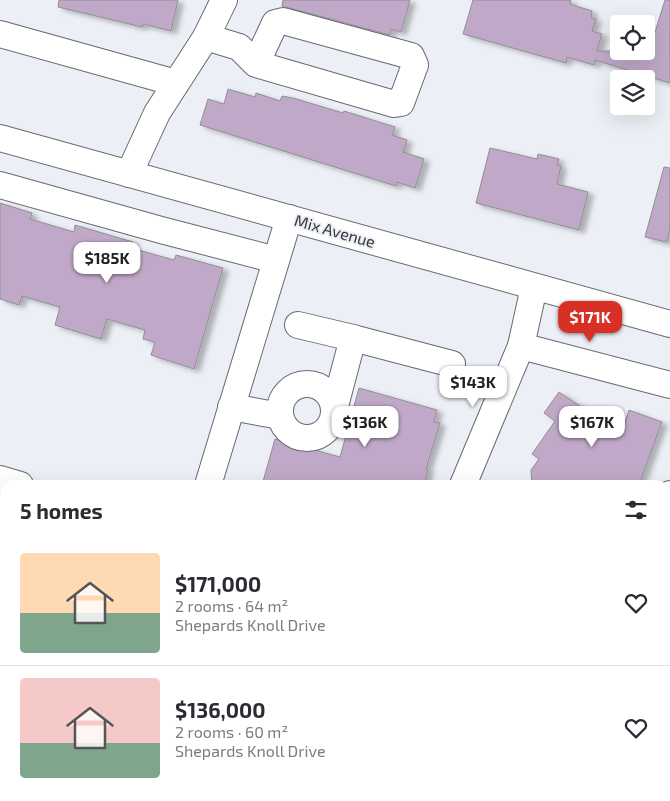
<!DOCTYPE html>
<html lang="en">
<head>
<meta charset="utf-8">
<style>
  :root { --surface:#fff; --page:#f2f2f3; --text:#2b2b33; --muted:#7c7c81; --line:#e1e1e2; --accent:#d93025 }
  body { margin:0; font-family:"Exo 2",sans-serif; background:var(--page); color:var(--text); height:100vh; display:flex; flex-direction:column; font-size:19px; white-space:nowrap }
  * { box-sizing:border-box; margin:0 }
  p { font-size:16px; color:var(--muted) }
  .icon { flex:none; width:28px; height:28px; fill:none; stroke:currentColor; stroke-width:2; stroke-linecap:round; stroke-linejoin:round }
  .map { position:relative; flex:1; overflow:hidden }
  .drawer { position:absolute; left:0px; top:480px; width:670px; height:321px; display:flex; flex-direction:column; background:var(--surface); border-radius:15px 15px 0 0; box-shadow:0 5px 20px #0002 }
  .drawer>* { flex:none }
  .tools { position:absolute; left:610px; top:15px; display:grid; gap:10px }
  .tools a { display:grid; place-items:center; width:45px; height:45px; border-radius:5px; background:var(--surface); box-shadow:0 5px 20px #0002; font-size:25px }
  .price { position:absolute; translate:-50% -42px; padding:0 11px; border-radius:10px; background:#fff; color:#222; font-size:16px; line-height:32px; filter:drop-shadow(0 1px 2px #0008) }
  .price::after { content:''; position:absolute; left:50%; top:30px; width:15px; height:11px; margin-left:-8px; background:inherit; clip-path:polygon(0 0,100% 0,50% 100%) }
  .price.selected { background:var(--accent); color:#fff }
  ul { padding:0; list-style:none }
  li { display:flex; align-items:center; gap:15px; height:125px; padding:0 20px }
  li+li { border-top:1px solid var(--line) }
  li span { display:grid; place-items:center; flex:none; width:140px; height:100px; border-radius:5px; color:#555 }
  li>.icon { margin-inline-start:auto }
  span .icon { width:60px; height:60px; fill:#fffc; stroke-width:1 }
  li b { font-size:21px }
  h2 { display:flex; justify-content:space-between; align-items:center; height:60px; padding:0 20px; font-size:21px }
  .map>svg:first-child { display:block }
</style>
</head>
<body>
<div class="map">
<svg width="670" height="801" viewBox="0 0 670 801">
  <defs>
    <filter id="shadow"><feDropShadow dx="5.5" dy="3" stdDeviation="2.5" flood-color="#0004"/></filter>
  </defs>
  <rect width="100%" height="100%" fill="#eceff5"/>
  <!-- building -->
  <g fill="#c0a9c8" stroke="#918e93" filter="url(#shadow)">
    <polygon points="59,0 178,0 171,31 143,24 142,27 58,7"/>
    <polygon points="283,0 410,0 401,32 391,29 390,35 282,6"/>
    <polygon points="473,0 571,0 570,4 592,11 591,18 596,19 592,31 602,34 597,51 646,51 646,44 651,45 665,0 670,0 670,83 595,60 594,65 567,57 566,63 463,34"/>
    <polygon points="228,89 255,97 256,93 280,101 282,96 293,98 343,113 344,111 395,127 392,135 407,140 403,152 424,159 415,188 397,182 396,186 200,125 208,99 224,104"/>
    <polygon points="490,148 537,159 538,154 559,159 557,165 561,166 557,184 588,192 579,230 476,203"/>
    <polygon points="664,167 670,168 670,230 666,242 645,237"/>
    <polygon points="0,203 32,213 30,219 74,232 75,225 133,242 131,248 174,260 176,255 223,268 194,369 151,355 155,342 143,339 145,330 107,319 101,339 55,325 60,307 22,296 19,305 0,299"/>
    <polygon points="359,388 437,410 434,422 440,423 426,469 428,470 424,485 262,485 275,439 340,457"/>
    <polygon points="559,392 621,434 629,410 662,422 639,485 532,485 531,470 539,459 532,454 555,421 544,413"/>
  </g>
  <g fill="none" stroke-linecap="round" stroke-linejoin="round">
    <!-- minor casing -->
    <g stroke="#66696e" stroke-width="28">
      <g id="minor">
        <polyline points="0,34 176,83"/>
        <polyline points="206,37 239,47 256,64 394,104 401,103 415,65 411,56 283,21 275,23 256,64"/>
        <polyline points="0,138 670,324"/>
        <polyline points="129,174 157,113 206,37 224,0"/>
        <polyline points="0,185 161,230 276,260"/>
        <polyline points="534,287 521,346 670,385"/>
        <polyline points="298,325 353,338 334,410"/>
        <polyline points="353,338 452,364"/>
        <circle cx="307" cy="411" r="27"/>
        <polyline points="231,407 280,416"/>
        <polyline points="0,479 20,485"/>
        <polyline points="208,485 289,218"/>
        <polyline points="463,485 521,346"/>
        <polyline points="665,514 670,494"/>
        <polyline points="0,715 5,716"/>
        <polyline points="665,740 670,739"/>
        <polyline points="234,796 245,801"/>
        <polyline points="371,801 372,796"/>
      </g>
    </g>
    <!-- minor -->
    <use href="#minor" stroke="#fff" stroke-width="26"/>
  </g>
  <g text-anchor="middle" stroke-width="4" stroke-linejoin="round" paint-order="stroke">
    <!-- street labels -->
    <g font-size="16" fill="#36373a" stroke="#eceff5">
      <text transform="translate(335 231) rotate(16)" y="6">Mix Avenue</text>
    </g>
  </g>
</svg>
<div class="tools">
<a><svg class="icon" aria-label="locate" viewBox="0 0 24 24"><circle cx="12" cy="12" r="6"/><path d="M12 2v4M12 18v4M2 12h4M18 12h4"/></svg></a>
<a><svg class="icon" aria-label="layers" viewBox="0 0 24 24"><path d="M12 4l9 5-9 5-9-5zM3 14l9 5 9-5"/></svg></a>
</div>
<b class="price" style="left:107px;top:284px">$185K</b>
<b class="price selected" style="left:590px;top:343px">$171K</b>
<b class="price" style="left:473px;top:408px">$143K</b>
<b class="price" style="left:365px;top:448px">$136K</b>
<b class="price" style="left:592px;top:448px">$167K</b>
<section class="drawer">
<h2>5 homes<svg class="icon" aria-label="filters" viewBox="0 0 24 24"><path d="M4 7h16M4 17h16"/><circle cx="9" cy="7" r="2"/><circle cx="15" cy="17" r="2"/></svg></h2>
<ul>
<li><span style="background:linear-gradient(#ffd9b3 60%,#7fa58c 0)"><svg class="icon" aria-label="home" viewBox="0 0 24 24"><path d="M3 11l9-7 9 7M6 9v11h12V9"/></svg></span><div><b>$171,000</b><p>2 rooms · 64 m²</p><p>Shepards Knoll Drive</p></div><svg class="icon" aria-label="heart" viewBox="0 0 24 24"><path d="M12 20l-8-8c-3-5 5-10 8-4 3-6 11-1 8 4z"/></svg></li>
<li><span style="background:linear-gradient(#f6c9c9 65%,#7fa58c 0)"><svg class="icon" aria-label="home" viewBox="0 0 24 24"><path d="M3 11l9-7 9 7M6 9v11h12V9"/></svg></span><div><b>$136,000</b><p>2 rooms · 60 m²</p><p>Shepards Knoll Drive</p></div><svg class="icon" aria-label="heart" viewBox="0 0 24 24"><path d="M12 20l-8-8c-3-5 5-10 8-4 3-6 11-1 8 4z"/></svg></li>
</ul>
</section>
</div>
</body>
</html>
